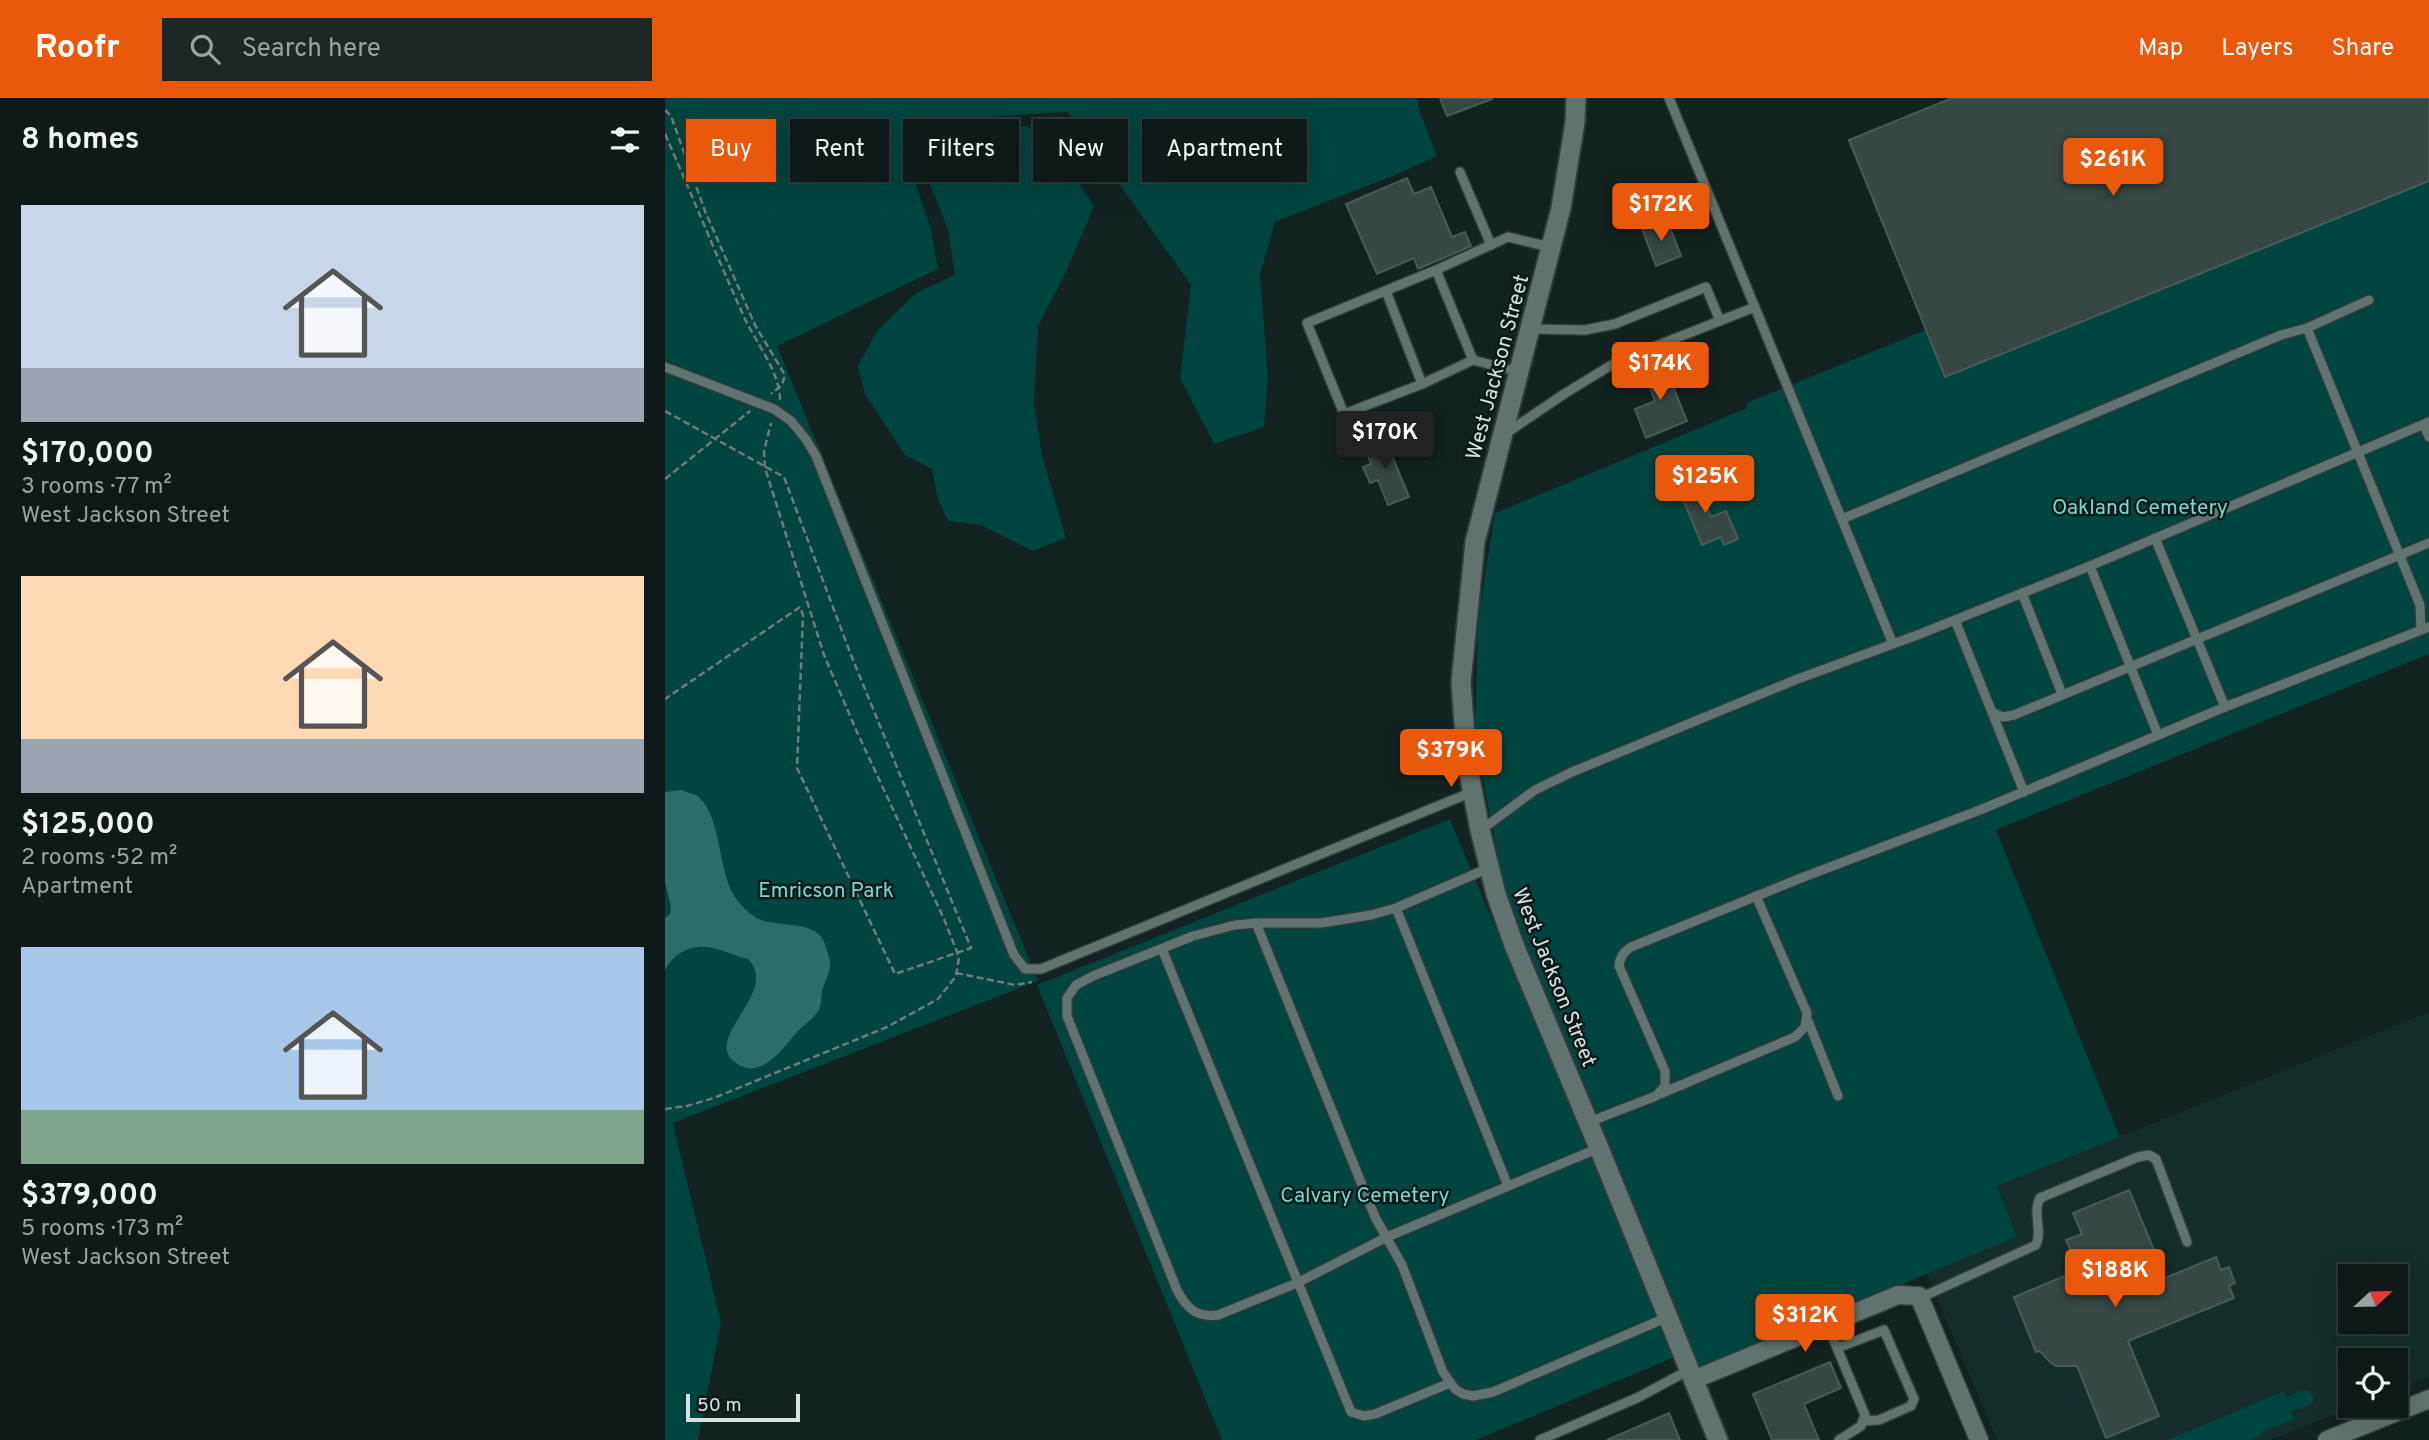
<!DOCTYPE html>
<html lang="en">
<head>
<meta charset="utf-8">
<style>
  :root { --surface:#0e1a19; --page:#1c2726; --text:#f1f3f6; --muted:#9ba1a2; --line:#2e3838; --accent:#ea580c }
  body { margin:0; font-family:Overpass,sans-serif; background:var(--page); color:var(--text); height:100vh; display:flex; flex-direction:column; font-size:26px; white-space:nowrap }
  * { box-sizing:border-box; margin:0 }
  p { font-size:23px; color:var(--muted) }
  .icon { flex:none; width:38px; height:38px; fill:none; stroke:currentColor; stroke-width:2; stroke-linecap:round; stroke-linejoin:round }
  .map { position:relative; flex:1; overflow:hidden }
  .panel { display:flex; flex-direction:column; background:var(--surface); width:665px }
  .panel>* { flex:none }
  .guide { position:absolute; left:21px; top:21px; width:665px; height:63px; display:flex; gap:14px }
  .needle { width:46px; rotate:68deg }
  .tools { position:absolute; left:1673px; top:1166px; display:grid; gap:14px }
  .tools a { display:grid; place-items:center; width:70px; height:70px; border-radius:0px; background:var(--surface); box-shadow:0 7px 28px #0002,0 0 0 2px var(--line); font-size:35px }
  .scale { position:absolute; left:21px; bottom:18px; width:114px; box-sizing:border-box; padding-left:7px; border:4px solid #d9e3e1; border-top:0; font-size:19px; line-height:24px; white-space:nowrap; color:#d9e3e1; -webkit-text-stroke:5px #0a1a18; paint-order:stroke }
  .price { position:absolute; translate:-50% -60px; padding:0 16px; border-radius:7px; background:var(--accent); color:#fff; font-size:23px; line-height:46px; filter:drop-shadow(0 2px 4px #0008) }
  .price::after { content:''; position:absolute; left:50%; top:42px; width:21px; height:16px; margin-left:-10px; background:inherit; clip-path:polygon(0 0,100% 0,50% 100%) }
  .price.active { background:#222; color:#fff }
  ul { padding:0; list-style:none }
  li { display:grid; align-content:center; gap:14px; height:371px; padding:0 21px }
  li span { display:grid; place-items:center; height:217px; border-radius:0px; color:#555 }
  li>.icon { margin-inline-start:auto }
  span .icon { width:126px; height:126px; fill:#fffc; stroke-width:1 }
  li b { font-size:30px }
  h2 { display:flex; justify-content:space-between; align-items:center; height:84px; padding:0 21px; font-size:30px }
  .chip { padding:0 24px; border-radius:0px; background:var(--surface); box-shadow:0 7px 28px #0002,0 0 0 2px var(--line); font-size:24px; line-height:63px }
  .chip.active { background:var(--accent); color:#fff }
  header { display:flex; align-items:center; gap:42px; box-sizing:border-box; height:98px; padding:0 35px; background:var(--accent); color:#fff }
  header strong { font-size:33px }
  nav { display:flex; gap:38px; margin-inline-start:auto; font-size:24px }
  .search { width:490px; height:63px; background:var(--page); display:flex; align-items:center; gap:18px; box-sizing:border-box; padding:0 24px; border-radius:0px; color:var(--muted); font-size:26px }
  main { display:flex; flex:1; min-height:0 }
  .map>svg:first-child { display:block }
</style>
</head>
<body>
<header>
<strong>Roofr</strong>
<div class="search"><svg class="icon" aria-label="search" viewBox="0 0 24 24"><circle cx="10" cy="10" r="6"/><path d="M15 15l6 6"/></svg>Search here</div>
<nav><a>Map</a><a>Layers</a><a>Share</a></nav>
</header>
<main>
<section class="panel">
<h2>8 homes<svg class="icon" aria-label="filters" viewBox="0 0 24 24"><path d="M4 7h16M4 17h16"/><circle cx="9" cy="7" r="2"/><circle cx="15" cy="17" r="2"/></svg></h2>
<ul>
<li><span style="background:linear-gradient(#c9d6e8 75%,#9aa5b1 0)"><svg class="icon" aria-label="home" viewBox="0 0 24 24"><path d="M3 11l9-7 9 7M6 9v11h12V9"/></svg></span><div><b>$170,000</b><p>3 rooms · 77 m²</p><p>West Jackson Street</p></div></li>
<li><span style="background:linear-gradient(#ffd9b3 75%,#9aa5b1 0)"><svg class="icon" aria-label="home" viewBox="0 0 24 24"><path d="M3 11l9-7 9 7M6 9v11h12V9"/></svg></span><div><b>$125,000</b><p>2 rooms · 52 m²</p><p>Apartment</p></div></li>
<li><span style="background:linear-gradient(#a9c7e8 75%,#7fa58c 0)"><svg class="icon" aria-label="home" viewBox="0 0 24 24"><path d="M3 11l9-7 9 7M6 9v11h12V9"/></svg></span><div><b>$379,000</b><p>5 rooms · 173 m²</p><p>West Jackson Street</p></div></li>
</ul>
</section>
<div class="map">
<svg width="1764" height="1342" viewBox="0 0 1764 1342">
  <rect width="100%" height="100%" fill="#132321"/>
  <!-- built -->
  <path fill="#152e2b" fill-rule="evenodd" d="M1764,914V1278L1731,1292V1262H1685V1307H1692L1606,1342H1332L1262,1176L1352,1139L1332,1088ZM1685,1178H1731V1223H1685Z"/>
  <!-- green -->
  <g fill="#00453f">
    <polygon points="0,0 752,0 754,12 772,58 735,75 610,124 595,177 603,279 599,329 549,346 515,280 526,187 403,14 293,21 242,61 266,131 273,171 112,248 373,883 8,1025 56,1225 33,1342 0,1342"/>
    <polygon points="362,28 400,62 429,108 402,172 373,228 369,305 377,357 401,440 368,453 316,427 283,423 273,401 267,371 240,357 200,296 193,268 212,233 251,195 290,177 283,131 259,72 299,35"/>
    <polygon points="1764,28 1764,556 1331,732 1455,1039 1332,1088 1352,1139 1033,1270 855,846 835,767 813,657 819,654 810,634 813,524 830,415 1082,310 1081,305"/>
    <polygon points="785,721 1010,1259 811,1342 557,1342 372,887"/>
    <polygon points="1636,1292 1642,1292 1648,1297 1648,1304 1642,1309 1626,1313 1629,1321 1596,1334 1597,1337 1585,1342 1503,1342 1619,1293 1621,1300"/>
  </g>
  <!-- water -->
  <path fill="#2b6e68" d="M16,692C20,694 27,695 31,697C56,714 53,770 68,796C73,805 85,817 94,821C115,830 152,821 160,846C162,852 165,861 165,867C165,875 159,885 157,893C156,899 157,908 153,913C149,920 140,926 134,932C119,948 97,984 71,965C35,940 116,895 83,861C57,855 39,840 14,856C7,861 3,865 0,873V820L5,816L6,808L0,784V694Z"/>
  <!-- building -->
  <g fill="#364744" stroke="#495a58" stroke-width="2">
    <polygon points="775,0 826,0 827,1 782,18"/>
    <polygon points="1287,0 1764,0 1764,83 1280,279 1184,42"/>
    <polygon points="742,80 749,96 766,89 787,139 800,134 806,148 753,171 749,160 712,176 681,106"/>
    <polygon points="993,121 997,132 1005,129 1016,158 991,168 976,128"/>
    <polygon points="997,261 1022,323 981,340 970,311 990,303 977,269"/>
    <polygon points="719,338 744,399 723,407 713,382 705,385 698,369 706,366 698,346"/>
    <polygon points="1036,380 1037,399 1046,419 1061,413 1073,441 1059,447 1056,439 1037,447 1012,387 1018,385 1018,381"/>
    <polygon points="1464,1092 1492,1159 1475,1166 1483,1187 1551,1159 1556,1172 1564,1169 1570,1185 1564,1188 1569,1200 1463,1243 1494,1318 1441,1340 1412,1268 1391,1268 1386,1265 1375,1253 1371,1254 1349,1199 1414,1172 1401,1142 1417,1136 1408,1115"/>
    <polygon points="1165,1264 1176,1290 1139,1306 1154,1342 1107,1342 1088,1296"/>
    <polygon points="1004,1315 1015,1342 942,1342"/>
  </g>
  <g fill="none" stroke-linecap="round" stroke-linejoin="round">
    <!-- service casing -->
    <g stroke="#313b3a" stroke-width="12">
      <g id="service">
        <polyline points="1004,0 1228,546"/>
        <polyline points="795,74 826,147"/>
        <polyline points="771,172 642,225 679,316 757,286 808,262"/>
        <polyline points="721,193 757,286"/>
        <polyline points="1642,230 1755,507 1756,532"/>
        <polyline points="865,231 920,232 950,226 1041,189 1055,223"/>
        <polyline points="0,269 109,311 126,323 140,340 151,358 349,857 360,871 376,871 807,694"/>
        <polyline points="854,274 808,262 771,172 843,139 885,149"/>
        <polyline points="1759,327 1764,339"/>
        <polyline points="840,336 899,296 953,263 1090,209"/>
        <polyline points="1177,421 1616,237 1642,230 1704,202"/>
        <polyline points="1490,440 1560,609"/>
        <polyline points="1425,468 1493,637"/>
        <polyline points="1357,495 1397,596"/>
        <polyline points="1290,522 1359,694"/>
        <polyline points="1327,614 1338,619 1349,617 1764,445"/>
        <polyline points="816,732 870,692 907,674 1130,582 1255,536 1425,468 1764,324"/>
        <path d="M824,770L731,810L706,817L656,825H591L570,827L528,838L428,878L411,887L402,900V918L512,1192C521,1210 532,1220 553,1217L632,1185L722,1139L934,1050"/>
        <polyline points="731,810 843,1088"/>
        <polyline points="591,825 710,1119 737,1167 778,1274 790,1291 798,1296 808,1298 828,1294 1003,1219"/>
        <polyline points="497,851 686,1314 699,1318 710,1316 785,1285"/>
        <polyline points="1143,923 1173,998"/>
        <polyline points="995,996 1130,939 1140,929 1142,915 1091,798"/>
        <path d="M924,1024L991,998L1000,988V973L954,868C955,858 959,854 966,849L1136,780L1315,712L1560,609L1764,529"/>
        <path d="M1255,1200L1371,1147C1378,1132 1367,1115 1375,1100L1473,1059L1484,1057L1491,1061L1522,1144"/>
        <polyline points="1162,1226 1200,1317 1196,1328 1174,1342"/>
        <polyline points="1172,1250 1219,1232 1249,1301 1246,1308 1214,1322 1198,1323"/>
        <polyline points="875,1342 974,1299 1024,1272"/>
      </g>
    </g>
    <!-- minor casing -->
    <g stroke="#313b3a" stroke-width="21">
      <g id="minor">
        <polyline points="1028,1282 1233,1197 1254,1198 1314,1342"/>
        <polyline points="1662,1342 1764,1301"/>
      </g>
    </g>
    <!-- tertiary casing -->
    <g stroke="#313b3a" stroke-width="23">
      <polyline id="tertiary" points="911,0 910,24 896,110 810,444 796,584 802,665 815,732 831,796 849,847 934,1050 1053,1342"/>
    </g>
    <!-- path -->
    <g stroke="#6e7b79" stroke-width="2.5" stroke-dasharray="7 3.5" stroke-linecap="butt">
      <polyline points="0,12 6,18 40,113 90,227 120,277 117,287 106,296"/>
      <path d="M0,36C27,97 52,159 79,219C91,245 115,274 115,302"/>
      <polyline points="0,313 119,379 186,557 306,850 230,876 132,670 138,517 135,509 0,601"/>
      <polyline points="0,381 85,313"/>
      <polyline points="291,875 350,887 367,884"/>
      <polyline points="0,1011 22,1008 49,1000 222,929 273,901 291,878 294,859 279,821 192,634 159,557 100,370 99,353 106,325"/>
    </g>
    <!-- service -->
    <use href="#service" stroke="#617370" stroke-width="9"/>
    <!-- minor -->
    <use href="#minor" stroke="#617370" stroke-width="18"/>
    <!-- tertiary -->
    <use href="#tertiary" stroke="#617370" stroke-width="19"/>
  </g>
  <g text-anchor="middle" stroke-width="5" stroke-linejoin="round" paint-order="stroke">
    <!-- street labels -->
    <g font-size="21" fill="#d9e3e1" stroke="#0a1a18">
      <text transform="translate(832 269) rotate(-75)" y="7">West Jackson Street</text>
      <text transform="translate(890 879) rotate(68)" y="7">West Jackson Street</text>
    </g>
    <!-- park labels -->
    <g font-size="21" fill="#74dbd0" stroke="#0a1a18">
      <text x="1475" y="416">Oakland Cemetery</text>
      <text x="161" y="799">Emricson Park</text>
      <text x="700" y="1104">Calvary Cemetery</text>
    </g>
  </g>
</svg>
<div class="tools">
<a><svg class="needle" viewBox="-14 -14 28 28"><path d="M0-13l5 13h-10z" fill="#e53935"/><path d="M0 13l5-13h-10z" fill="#9ba1a2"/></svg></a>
<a><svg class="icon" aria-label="locate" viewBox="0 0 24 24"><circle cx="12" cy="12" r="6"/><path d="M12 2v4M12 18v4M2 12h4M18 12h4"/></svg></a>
</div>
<div class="scale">50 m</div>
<b class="price" style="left:1448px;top:100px">$261K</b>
<b class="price" style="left:996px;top:145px">$172K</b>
<b class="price" style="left:995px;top:304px">$174K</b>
<b class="price active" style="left:720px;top:373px">$170K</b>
<b class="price" style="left:1040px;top:417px">$125K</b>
<b class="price" style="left:786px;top:691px">$379K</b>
<b class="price" style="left:1450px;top:1211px">$188K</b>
<b class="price" style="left:1140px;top:1256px">$312K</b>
<div class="guide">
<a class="chip active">Buy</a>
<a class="chip">Rent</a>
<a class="chip">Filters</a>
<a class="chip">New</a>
<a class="chip">Apartment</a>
</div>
</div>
</main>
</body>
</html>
